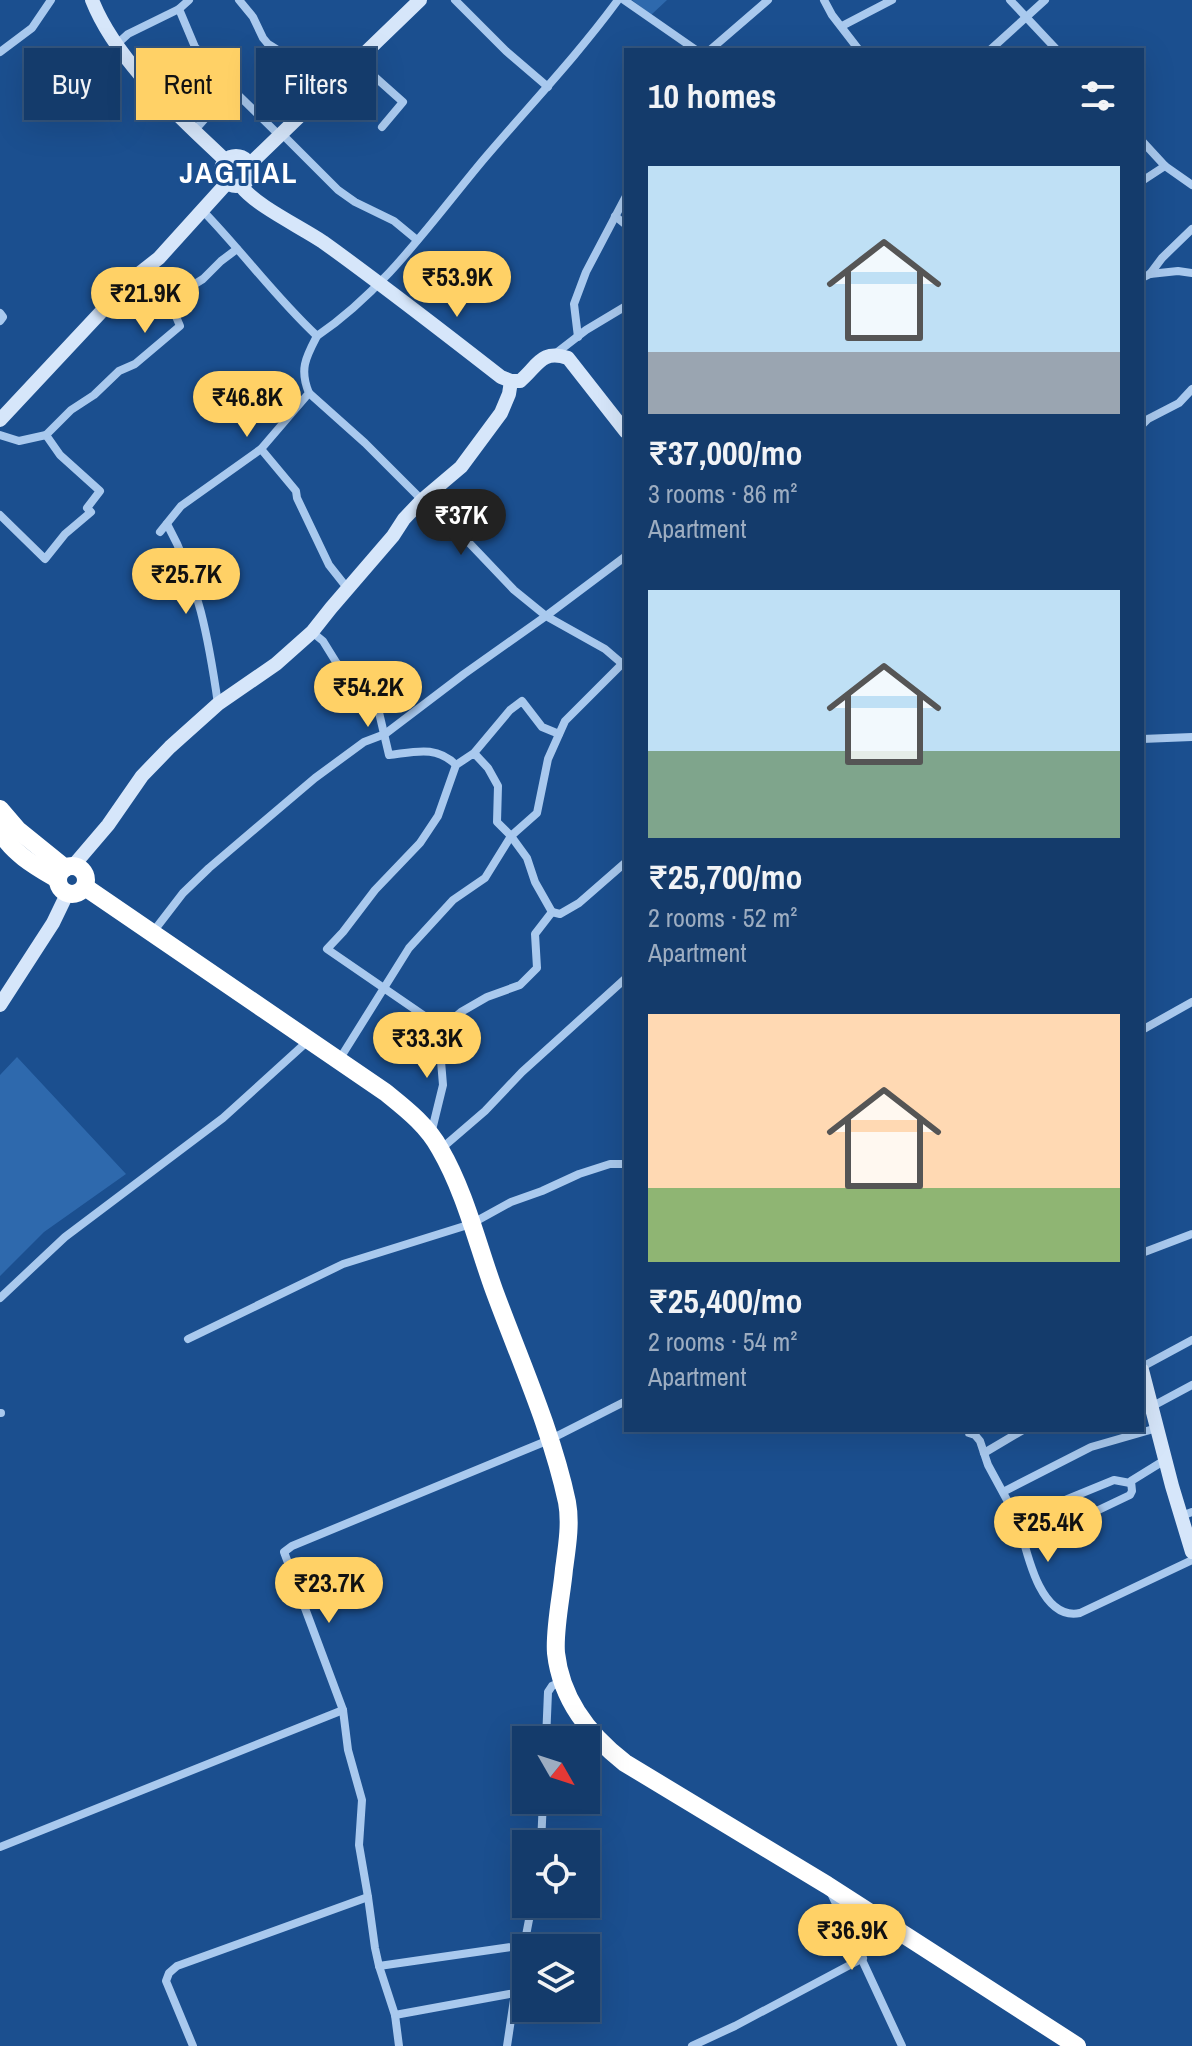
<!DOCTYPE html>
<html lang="en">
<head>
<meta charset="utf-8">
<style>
  :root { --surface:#143b6b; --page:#1d4271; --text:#f1f3f6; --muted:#9dadc1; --line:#33557e; --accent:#ffd166 }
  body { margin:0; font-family:"Archivo Narrow",sans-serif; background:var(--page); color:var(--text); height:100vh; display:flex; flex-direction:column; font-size:30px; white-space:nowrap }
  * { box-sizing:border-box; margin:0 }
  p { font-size:26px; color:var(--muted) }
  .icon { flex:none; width:44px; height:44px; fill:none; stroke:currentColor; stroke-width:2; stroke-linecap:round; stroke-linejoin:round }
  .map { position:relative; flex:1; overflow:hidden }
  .side { position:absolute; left:624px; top:48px; width:520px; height:1384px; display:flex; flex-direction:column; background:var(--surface); border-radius:0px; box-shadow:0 8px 32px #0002,0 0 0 2px var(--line) }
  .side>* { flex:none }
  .hud { position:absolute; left:24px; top:48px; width:480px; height:72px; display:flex; gap:16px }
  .needle { width:52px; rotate:129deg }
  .fabs { position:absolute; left:512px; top:1726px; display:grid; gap:16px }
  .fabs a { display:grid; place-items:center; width:88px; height:88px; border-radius:0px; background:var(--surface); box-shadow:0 8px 32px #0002,0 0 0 2px var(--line); font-size:40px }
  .price { position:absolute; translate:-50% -68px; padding:0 18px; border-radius:28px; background:var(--accent); color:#111; font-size:26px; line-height:52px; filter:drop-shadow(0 2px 4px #0008) }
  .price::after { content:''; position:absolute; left:50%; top:48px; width:24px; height:18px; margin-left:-12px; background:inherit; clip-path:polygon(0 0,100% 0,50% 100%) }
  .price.on { background:#222; color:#fff }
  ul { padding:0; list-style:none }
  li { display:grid; align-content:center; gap:16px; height:424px; padding:0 24px }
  li span { display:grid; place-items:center; height:248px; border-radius:0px; color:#555 }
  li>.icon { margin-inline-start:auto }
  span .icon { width:144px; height:144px; fill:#fffc; stroke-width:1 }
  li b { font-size:34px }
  h2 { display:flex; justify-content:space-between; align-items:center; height:96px; padding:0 24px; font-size:34px }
  .pill { padding:0 28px; border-radius:0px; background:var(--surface); box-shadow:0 8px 32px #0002,0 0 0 2px var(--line); font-size:28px; line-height:72px }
  .pill.on { background:var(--accent); color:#111 }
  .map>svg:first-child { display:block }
</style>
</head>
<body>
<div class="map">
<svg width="1192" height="2046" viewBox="0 0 1192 2046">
  <rect width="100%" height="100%" fill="#1b4f8f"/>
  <!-- green -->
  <g fill="#2e69ad">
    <polygon points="632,0 667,0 651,15"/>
    <polygon points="17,1057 126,1174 44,1232 0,1276 0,1075"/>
  </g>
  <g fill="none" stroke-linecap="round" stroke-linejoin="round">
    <!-- street -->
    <g stroke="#a9c9ee" stroke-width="8">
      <polyline points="189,0 179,9 195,47 218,71 227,84 279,135"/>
      <polyline points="239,0 253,17 263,38 268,44 333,85"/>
      <polyline points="455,0 506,51 548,87"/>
      <polyline points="624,0 696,50"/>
      <polyline points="824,0 832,15 859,50"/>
      <polyline points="1010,0 1057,50"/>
      <polyline points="842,26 892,0"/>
      <polyline points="117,44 128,34 179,9"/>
      <polyline points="710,50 768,0"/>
      <polyline points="990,50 1045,0"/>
      <polyline points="0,52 32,28 51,0"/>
      <polyline points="357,61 403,102 382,127"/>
      <polyline points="194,131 232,88"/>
      <polyline points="281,133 338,190 355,202 394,221 417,240"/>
      <polyline points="1142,141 1165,166 1192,185"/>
      <polyline points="1142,181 1165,166"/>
      <path d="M202,210C242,251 275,297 317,336C385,290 432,221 484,159C529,106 577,56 618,0"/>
      <polyline points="615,216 626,225"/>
      <polyline points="1150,274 1178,271 1192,273"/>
      <polyline points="1142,278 1150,274 1162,258 1192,229"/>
      <polyline points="0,313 3,317 0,321"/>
      <polyline points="578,337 574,304 586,272 626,196"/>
      <polyline points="555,354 586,330 626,306"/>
      <polyline points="309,393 365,443 422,500 455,528 514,590 546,616 626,556"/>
      <polyline points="1142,425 1148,419 1179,403 1192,389"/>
      <polyline points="0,435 19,441 46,435 60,455 100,491 87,508 91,512 65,534 45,559 0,515"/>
      <polyline points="46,435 71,410 94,395 119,371 135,364 180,326 169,300 203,279 221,261 237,249"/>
      <polyline points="261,449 296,491 297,498 329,565 348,589"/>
      <path d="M167,524C198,580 209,641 218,704"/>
      <path d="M160,532L181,506L261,449L309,393C299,369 306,357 317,336"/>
      <path d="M312,632L323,641L336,662L353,682L377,704L389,755C415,752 436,745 456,765"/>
      <polyline points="1142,739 1192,737"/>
      <polyline points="474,753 488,768 498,786 497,822 511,836 527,858 535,882 552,912 535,934 537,968 520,985 487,997 461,1012 442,1028 327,949 343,932 375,890 420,843 438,816 456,765 474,753 510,710 522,701 542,727 559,734"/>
      <polyline points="552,912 560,914 579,903 626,862"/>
      <polyline points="153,932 183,893 209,868 315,778 364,742 385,734 464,674 546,616 605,649 626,667"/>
      <polyline points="1142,1030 1192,1002"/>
      <polyline points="339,1060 409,948 453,900 485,878 511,836 537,813 548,759 565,721 622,664"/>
      <polyline points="431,1134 443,1085 441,1061 442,1028"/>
      <polyline points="442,1148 485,1111 522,1072 626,978"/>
      <polyline points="1142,1253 1192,1234"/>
      <polyline points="0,1298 65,1237 223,1118 309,1040"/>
      <polyline points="188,1339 343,1264 471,1224 511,1202 542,1191 579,1174 610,1164 626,1164"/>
      <polyline points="1142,1367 1192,1340"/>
      <polyline points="1151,1407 1192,1385"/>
      <polyline points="0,1413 1,1413"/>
      <path d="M969,1433L975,1435L980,1441L988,1465L1007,1500L1015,1508C1024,1538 1036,1622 1080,1613L1192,1560"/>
      <polyline points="984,1453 1023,1430"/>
      <polyline points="1003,1492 1091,1447 1157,1428"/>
      <polyline points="1053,1505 1114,1480 1130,1483"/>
      <polyline points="1181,1516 1192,1512"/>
      <polyline points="1069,1524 1130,1495 1132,1491 1131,1481 1165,1460"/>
      <polyline points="546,1740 548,1692 552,1686 563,1681"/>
      <polyline points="541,1844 543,1800"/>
      <polyline points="0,1847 343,1710"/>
      <polyline points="831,1893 902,2046"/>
      <polyline points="379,1966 525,1945"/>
      <polyline points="395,2015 515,1993"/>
      <polyline points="193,2046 166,1981 169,1973 177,1966 368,1897"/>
      <polyline points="399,2046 395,2015 379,1966 375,1948 368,1897 359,1845 362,1800 348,1750 343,1710 284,1552 292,1546 549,1440 626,1401"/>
      <polyline points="507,2046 515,1993 532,1904"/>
      <polyline points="692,2046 735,2026 863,1958"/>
    </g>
    <!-- secondary -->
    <g stroke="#d6e6fa" stroke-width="14">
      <path d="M92,0C116,61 178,115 225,160"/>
      <circle cx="236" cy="171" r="15"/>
      <polyline points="250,164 420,0"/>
      <path d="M241,186C256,206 301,227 323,242C383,285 442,331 501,377L511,381H520C538,366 541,349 568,358L626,432"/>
      <polyline points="0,420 131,280 159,258 226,184"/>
      <polyline points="73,866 108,825 142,776 170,747 218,704 276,664 312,632 331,608 393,536 404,519 422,500 461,467 501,413 509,394 511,381"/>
      <polyline points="0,1005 53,923 67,894"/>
      <polyline points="1142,1370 1172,1486 1192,1552"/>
    </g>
    <!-- highway -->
    <g stroke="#fff" stroke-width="18">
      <polyline points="0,809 18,830 65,868"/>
      <path d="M0,831C12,853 35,866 57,879"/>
      <circle cx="72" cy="880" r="14"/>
      <path d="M85,887L385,1092C406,1109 427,1125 440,1149C465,1192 477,1243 494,1290C519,1358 552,1431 567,1502C571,1523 567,1547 564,1569C562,1593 554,1629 556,1653C561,1699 590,1736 625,1763L827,1885L1077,2046"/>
    </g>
  </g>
  <g text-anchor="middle" stroke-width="6" stroke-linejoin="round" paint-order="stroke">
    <!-- district labels -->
    <g font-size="30" font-weight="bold" letter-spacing="2" fill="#fff" stroke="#1b4f8f">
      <text x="239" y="183">JAGTIAL</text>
    </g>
  </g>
</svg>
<div class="fabs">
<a><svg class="needle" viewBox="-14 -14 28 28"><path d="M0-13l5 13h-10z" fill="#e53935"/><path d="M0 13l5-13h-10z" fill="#9dadc1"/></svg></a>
<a><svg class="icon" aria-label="locate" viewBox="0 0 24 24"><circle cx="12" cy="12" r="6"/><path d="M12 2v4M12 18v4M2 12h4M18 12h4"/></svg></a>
<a><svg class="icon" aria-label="layers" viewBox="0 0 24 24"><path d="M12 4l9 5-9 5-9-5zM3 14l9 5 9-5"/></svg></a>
</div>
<b class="price" style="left:457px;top:319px">₹53.9K</b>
<b class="price" style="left:145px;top:335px">₹21.9K</b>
<b class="price" style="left:247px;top:439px">₹46.8K</b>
<b class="price on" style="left:461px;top:557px">₹37K</b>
<b class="price" style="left:186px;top:616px">₹25.7K</b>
<b class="price" style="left:368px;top:729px">₹54.2K</b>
<b class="price" style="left:427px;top:1080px">₹33.3K</b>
<b class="price" style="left:1048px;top:1564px">₹25.4K</b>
<b class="price" style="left:329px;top:1625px">₹23.7K</b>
<b class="price" style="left:852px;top:1972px">₹36.9K</b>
<div class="hud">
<a class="pill">Buy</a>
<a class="pill on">Rent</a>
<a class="pill">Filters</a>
</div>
<section class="side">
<h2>10 homes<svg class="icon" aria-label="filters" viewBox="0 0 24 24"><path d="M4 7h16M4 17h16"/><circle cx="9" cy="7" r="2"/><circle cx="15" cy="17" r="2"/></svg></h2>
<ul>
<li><span style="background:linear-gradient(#bfe0f5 75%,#9aa5b1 0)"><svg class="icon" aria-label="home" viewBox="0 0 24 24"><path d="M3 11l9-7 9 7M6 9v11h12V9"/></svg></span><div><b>₹37,000/mo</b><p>3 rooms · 86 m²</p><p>Apartment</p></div></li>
<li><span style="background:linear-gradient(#bfe0f5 65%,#7fa58c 0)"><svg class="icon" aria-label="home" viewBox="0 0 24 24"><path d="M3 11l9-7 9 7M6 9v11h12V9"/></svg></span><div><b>₹25,700/mo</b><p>2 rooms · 52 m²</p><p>Apartment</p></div></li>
<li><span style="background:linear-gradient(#ffd9b3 70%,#8fb573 0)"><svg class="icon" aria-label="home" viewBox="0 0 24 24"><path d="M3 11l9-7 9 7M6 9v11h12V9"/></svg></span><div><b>₹25,400/mo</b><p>2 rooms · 54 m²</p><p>Apartment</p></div></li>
</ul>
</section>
</div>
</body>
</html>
